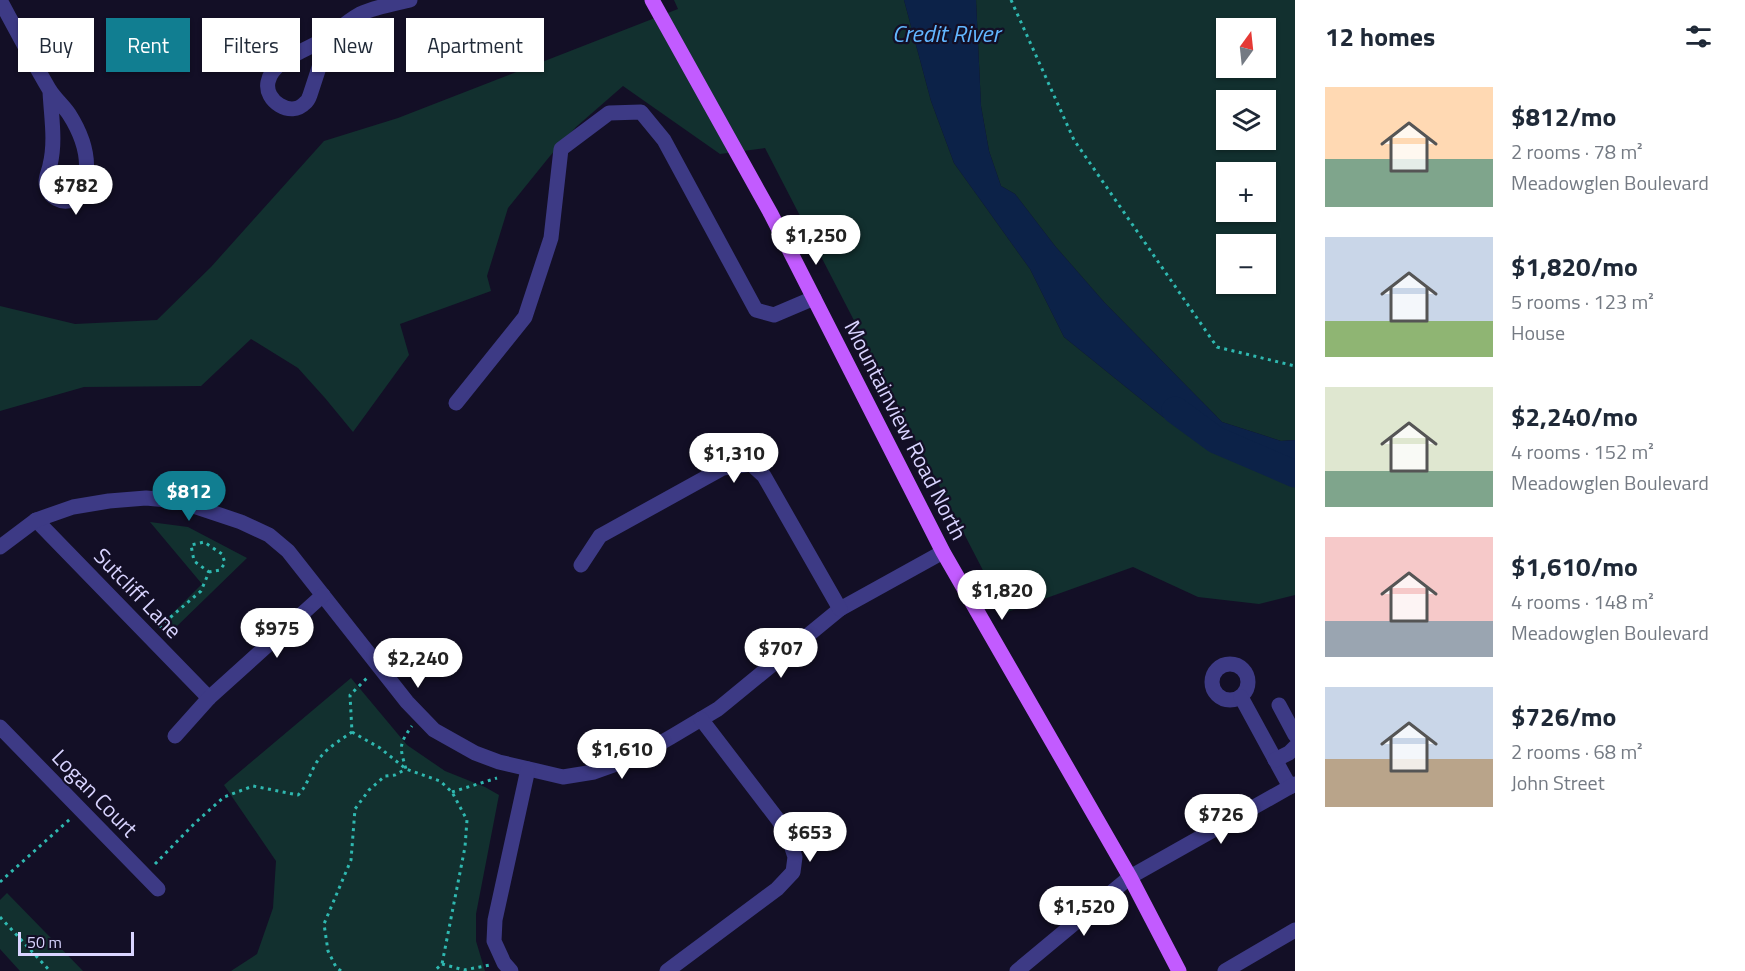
<!DOCTYPE html>
<html lang="en">
<head>
<meta charset="utf-8">
<style>
  :root { --surface:#fff; --page:#f2f2f3; --text:#1f2937; --muted:#747a83; --accent:#117e91 }
  body { margin:0; font-family:"Titillium Web",sans-serif; background:var(--page); color:var(--text); height:100vh; display:flex; flex-direction:column; font-size:22px; white-space:nowrap }
  * { box-sizing:border-box; margin:0 }
  p { font-size:20px; color:var(--muted) }
  .icon { flex:none; width:33px; height:33px; fill:none; stroke:currentColor; stroke-width:2; stroke-linecap:round; stroke-linejoin:round }
  .map { position:relative; flex:1; overflow:hidden }
  .details { display:flex; flex-direction:column; background:var(--surface); width:450px }
  .details>* { flex:none }
  .guide { position:absolute; left:18px; top:18px; width:570px; height:54px; display:flex; gap:12px }
  .needle { width:39px; rotate:15deg }
  .controls { position:absolute; left:1216px; top:18px; display:grid; gap:12px }
  .controls a { display:grid; place-items:center; width:60px; height:60px; border-radius:0px; background:var(--surface); box-shadow:0 2px 4px #0004; font-size:30px }
  .scale { position:absolute; left:18px; bottom:15px; width:116px; box-sizing:border-box; padding-left:6px; border:3px solid #d9d4ff; border-top:0; font-size:16px; line-height:21px; white-space:nowrap; color:#d9d4ff; -webkit-text-stroke:4px #130f26; paint-order:stroke }
  .price { position:absolute; translate:-50% -51px; padding:0 14px; border-radius:21px; background:#fff; color:#222; font-size:20px; line-height:39px; filter:drop-shadow(0 2px 3px #0008) }
  .price::after { content:''; position:absolute; left:50%; top:36px; width:18px; height:14px; margin-left:-9px; background:inherit; clip-path:polygon(0 0,100% 0,50% 100%) }
  .price.selected { background:var(--accent); color:#fff }
  ul { padding:0; list-style:none }
  li { display:flex; align-items:center; gap:18px; height:150px; padding:0 30px }
  li span { display:grid; place-items:center; flex:none; width:168px; height:120px; border-radius:0px; color:#555 }
  li>.icon { margin-inline-start:auto }
  span .icon { width:72px; height:72px; fill:#fffc; stroke-width:1 }
  li b { font-size:26px }
  h2 { display:flex; justify-content:space-between; align-items:center; height:72px; padding:0 30px; font-size:26px }
  .tag { padding:0 21px; border-radius:0px; background:var(--surface); box-shadow:0 2px 4px #0004; font-size:21px; line-height:54px }
  .tag.selected { background:var(--accent); color:#fff }
  main { display:flex; flex:1; min-height:0 }
  .map>svg:first-child { display:block }
</style>
</head>
<body>
<main>
<div class="map">
<svg width="1295" height="971" viewBox="0 0 1295 971">
  <rect width="100%" height="100%" fill="#130f26"/>
  <!-- green -->
  <g fill="#12302f" fill-rule="evenodd">
    <polygon points="674,0 904,0 931,101 954,163 1030,269 1064,337 1163,417 1295,464 1295,595 1259,604 1198,597 1133,567 1005,613 765,148 720,154 623,86 576,127 550,156 508,208 487,276 491,291 400,324 409,355 353,432 325,398 298,368 251,339 201,386 84,387 0,411 0,306 75,324 157,320 211,267 324,141 398,118 678,9"/>
    <path d="M976,0H1295V440L1281,441L1222,422L1104,302L1055,246L1015,194L1001,186L989,151L981,106ZM1227,28H1266V68H1227ZM1227,100H1266V140H1227ZM1227,172H1266V212H1227ZM1227,244H1266V284H1227Z"/>
    <polygon points="150,522 188,527 247,558 175,628 166,620 202,584"/>
    <polygon points="351,678 407,745 445,771 485,787 499,795 476,914 476,941 485,971 231,971 257,954 273,908 276,861 224,785"/>
    <polygon points="7,893 83,971 20,971 0,949 0,900"/>
  </g>
  <!-- water -->
  <polygon fill="#0c2248" points="904,0 976,0 981,106 989,151 1001,186 1015,194 1055,246 1104,302 1222,422 1281,441 1295,440 1295,464 1163,417 1064,337 1030,269 954,163 931,101"/>
  <g fill="none" stroke-linecap="round" stroke-linejoin="round">
    <!-- river -->
    <polyline stroke="#0c2248" stroke-width="27" points="1175,410 1216,440 1295,474"/>
    <!-- path -->
    <g stroke="#2fb8b0" stroke-width="3" stroke-dasharray="3 4.5" stroke-linecap="butt">
      <polyline points="1011,0 1074,140 1217,347 1295,366"/>
      <polyline points="159,627 201,591 209,572 194,561 191,545 204,542 222,554 225,563 220,570 209,572"/>
      <polyline points="352,732 380,748 406,769 440,781 452,792 467,820 465,847 442,964 434,971"/>
      <polyline points="452,792 497,778"/>
      <path d="M155,864L195,823L224,797L253,786L298,795C307,786 309,776 315,765C323,750 339,741 352,732L350,695L369,676"/>
      <polyline points="0,882 70,819"/>
      <polyline points="0,917 50,971"/>
      <polyline points="442,964 464,970 490,965"/>
      <path d="M341,971L336,967L328,951L324,924L351,860L355,809L369,790L385,776L395,775L406,769C400,748 398,745 412,726"/>
    </g>
    <!-- minor -->
    <g stroke="#3d3a85" stroke-width="15">
      <path d="M0,0C16,30 32,60 49,89C54,98 63,105 69,114C83,136 92,161 83,187C82,193 78,198 72,200C61,204 50,197 47,187C44,179 49,172 50,165C56,141 51,115 50,91"/>
      <path d="M329,37L310,95C309,98 308,101 305,103C291,118 264,101 268,82C272,59 313,48 330,36C340,28 349,20 360,14C375,7 393,4 410,0"/>
      <polyline points="456,403 525,317 551,238 561,149 609,113 641,112 664,140 756,310 774,315 814,298"/>
      <polyline points="36,520 209,698"/>
      <polyline points="0,547 36,520 73,507 109,501 146,498 178,501 241,522 269,535 288,551 407,702 434,730 475,753 499,762 563,777 594,772 636,757 671,737 718,709 840,609 943,552"/>
      <polyline points="581,565 600,536 723,468 751,464 764,476 840,609"/>
      <circle cx="1230" cy="682" r="18"/>
      <polyline points="1241,697 1290,787"/>
      <polyline points="1279,705 1295,735"/>
      <polyline points="0,727 158,889"/>
      <polyline points="175,736 209,698 323,595"/>
      <polyline points="1275,760 1289,753 1295,747"/>
      <polyline points="511,971 504,963 494,941 495,920 528,769"/>
      <polyline points="667,971 777,889 793,872 795,857 789,839 779,821 701,719"/>
      <polyline points="1017,971 1130,877 1295,784"/>
      <polyline points="1225,971 1295,930"/>
    </g>
    <!-- major -->
    <polyline stroke="#c25bff" stroke-width="15" points="652,0 771,214 943,552 1130,877 1179,971"/>
  </g>
  <g text-anchor="middle" stroke-width="4.5" stroke-linejoin="round" paint-order="stroke">
    <!-- street labels -->
    <g font-size="22" fill="#d9d4ff" stroke="#130f26">
      <text transform="translate(906 430) rotate(63)" y="8">Mountainview Road North</text>
      <text transform="translate(138 593) rotate(46)" y="8">Sutcliff Lane</text>
      <text transform="translate(95 793) rotate(46)" y="8">Logan Court</text>
    </g>
    <!-- water labels -->
    <g font-size="24" font-style="italic" fill="#62b6ff" stroke="#130f26">
      <text x="946" y="42">Credit River</text>
    </g>
  </g>
</svg>
<div class="controls">
<a><svg class="needle" viewBox="-14 -14 28 28"><path d="M0-13l5 13h-10z" fill="#e53935"/><path d="M0 13l5-13h-10z" fill="#747a83"/></svg></a>
<a><svg class="icon" aria-label="layers" viewBox="0 0 24 24"><path d="M12 4l9 5-9 5-9-5zM3 14l9 5 9-5"/></svg></a>
<a>+</a>
<a>−</a>
</div>
<div class="scale">50 m</div>
<b class="price" style="left:76px;top:216px">$782</b>
<b class="price" style="left:816px;top:266px">$1,250</b>
<b class="price" style="left:734px;top:484px">$1,310</b>
<b class="price selected" style="left:189px;top:522px">$812</b>
<b class="price" style="left:1002px;top:621px">$1,820</b>
<b class="price" style="left:277px;top:659px">$975</b>
<b class="price" style="left:781px;top:679px">$707</b>
<b class="price" style="left:418px;top:689px">$2,240</b>
<b class="price" style="left:622px;top:780px">$1,610</b>
<b class="price" style="left:1221px;top:845px">$726</b>
<b class="price" style="left:810px;top:863px">$653</b>
<b class="price" style="left:1084px;top:937px">$1,520</b>
<div class="guide">
<a class="tag">Buy</a>
<a class="tag selected">Rent</a>
<a class="tag">Filters</a>
<a class="tag">New</a>
<a class="tag">Apartment</a>
</div>
</div>
<section class="details">
<h2>12 homes<svg class="icon" aria-label="filters" viewBox="0 0 24 24"><path d="M4 7h16M4 17h16"/><circle cx="9" cy="7" r="2"/><circle cx="15" cy="17" r="2"/></svg></h2>
<ul>
<li><span style="background:linear-gradient(#ffd9b3 60%,#7fa58c 0)"><svg class="icon" aria-label="home" viewBox="0 0 24 24"><path d="M3 11l9-7 9 7M6 9v11h12V9"/></svg></span><div><b>$812/mo</b><p>2 rooms · 78 m²</p><p>Meadowglen Boulevard</p></div></li>
<li><span style="background:linear-gradient(#c9d6e8 70%,#8fb573 0)"><svg class="icon" aria-label="home" viewBox="0 0 24 24"><path d="M3 11l9-7 9 7M6 9v11h12V9"/></svg></span><div><b>$1,820/mo</b><p>5 rooms · 123 m²</p><p>House</p></div></li>
<li><span style="background:linear-gradient(#dfe7d0 70%,#7fa58c 0)"><svg class="icon" aria-label="home" viewBox="0 0 24 24"><path d="M3 11l9-7 9 7M6 9v11h12V9"/></svg></span><div><b>$2,240/mo</b><p>4 rooms · 152 m²</p><p>Meadowglen Boulevard</p></div></li>
<li><span style="background:linear-gradient(#f6c9c9 70%,#9aa5b1 0)"><svg class="icon" aria-label="home" viewBox="0 0 24 24"><path d="M3 11l9-7 9 7M6 9v11h12V9"/></svg></span><div><b>$1,610/mo</b><p>4 rooms · 148 m²</p><p>Meadowglen Boulevard</p></div></li>
<li><span style="background:linear-gradient(#c9d6e8 60%,#b9a48a 0)"><svg class="icon" aria-label="home" viewBox="0 0 24 24"><path d="M3 11l9-7 9 7M6 9v11h12V9"/></svg></span><div><b>$726/mo</b><p>2 rooms · 68 m²</p><p>John Street</p></div></li>
</ul>
</section>
</main>
</body>
</html>
